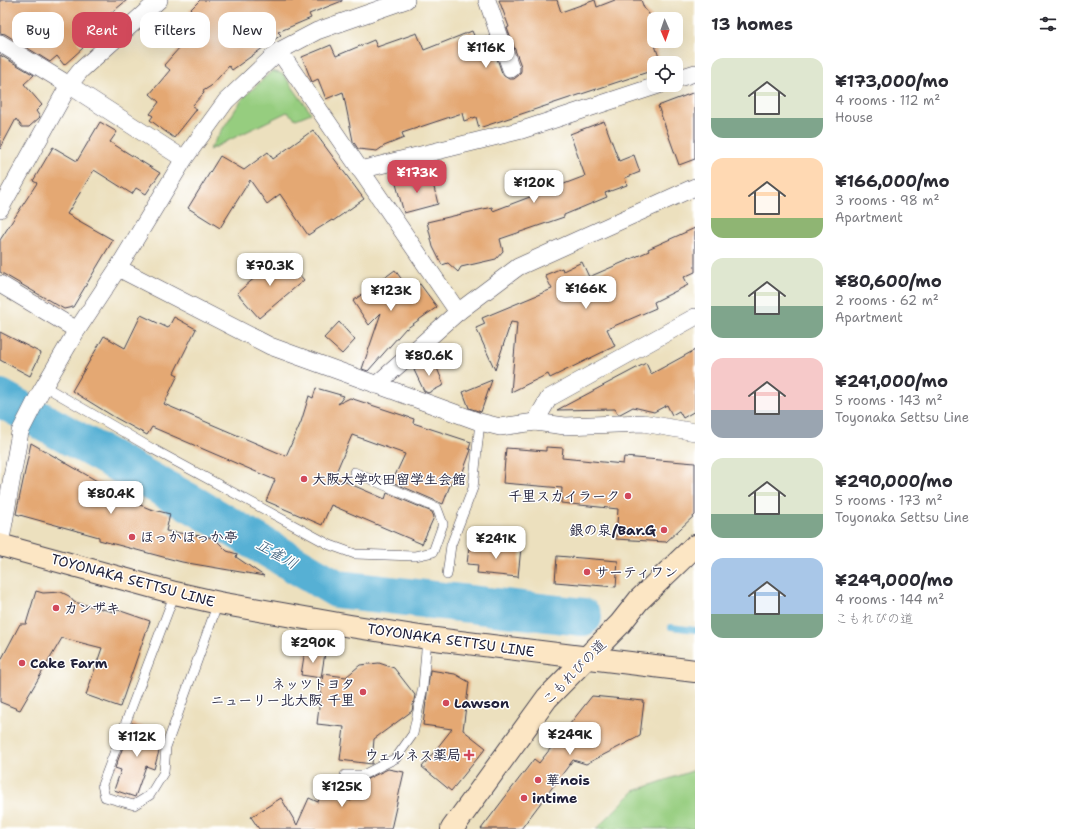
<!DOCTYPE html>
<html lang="en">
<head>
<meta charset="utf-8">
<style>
  :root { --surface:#fff; --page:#f2f2f3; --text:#2b2b33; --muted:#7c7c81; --accent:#d1495b }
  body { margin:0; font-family:"Shantell Sans","Klee One",sans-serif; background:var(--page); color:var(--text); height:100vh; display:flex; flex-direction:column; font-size:15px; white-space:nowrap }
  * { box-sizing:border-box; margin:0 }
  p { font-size:13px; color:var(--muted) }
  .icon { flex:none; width:22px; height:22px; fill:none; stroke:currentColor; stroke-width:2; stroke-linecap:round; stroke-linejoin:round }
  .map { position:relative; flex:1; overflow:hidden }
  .sheet { display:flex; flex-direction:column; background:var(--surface); width:380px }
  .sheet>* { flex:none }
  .top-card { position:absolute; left:12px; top:12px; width:380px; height:36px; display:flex; gap:8px }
  .needle { width:26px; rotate:178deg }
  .tools { position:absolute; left:647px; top:12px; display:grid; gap:8px }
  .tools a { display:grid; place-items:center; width:36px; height:36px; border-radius:8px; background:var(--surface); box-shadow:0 4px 16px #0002; font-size:20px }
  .price { position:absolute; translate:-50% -34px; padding:0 9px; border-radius:8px; background:#fff; color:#222; font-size:13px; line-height:26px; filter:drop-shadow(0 1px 2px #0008) }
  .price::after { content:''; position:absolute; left:50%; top:24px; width:12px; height:9px; margin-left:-6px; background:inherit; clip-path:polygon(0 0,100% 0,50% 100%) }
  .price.on { background:var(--accent); color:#fff }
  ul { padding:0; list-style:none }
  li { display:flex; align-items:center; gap:12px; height:100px; padding:0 16px }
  li span { display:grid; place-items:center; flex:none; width:112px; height:80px; border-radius:12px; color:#555 }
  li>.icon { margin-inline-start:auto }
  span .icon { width:48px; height:48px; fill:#fffc; stroke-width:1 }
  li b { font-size:17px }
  h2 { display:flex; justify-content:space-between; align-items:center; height:48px; padding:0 16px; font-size:17px }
  .pill { padding:0 14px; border-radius:12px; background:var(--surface); box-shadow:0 4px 16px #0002; font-size:14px; line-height:36px }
  .pill.on { background:var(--accent); color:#fff }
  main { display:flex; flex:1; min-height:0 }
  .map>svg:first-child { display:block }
</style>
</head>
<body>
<main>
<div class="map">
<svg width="695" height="829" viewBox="0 0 695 829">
  <rect width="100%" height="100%" fill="#fff"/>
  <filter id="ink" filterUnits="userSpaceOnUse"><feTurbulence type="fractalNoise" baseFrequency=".025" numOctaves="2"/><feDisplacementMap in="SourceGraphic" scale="8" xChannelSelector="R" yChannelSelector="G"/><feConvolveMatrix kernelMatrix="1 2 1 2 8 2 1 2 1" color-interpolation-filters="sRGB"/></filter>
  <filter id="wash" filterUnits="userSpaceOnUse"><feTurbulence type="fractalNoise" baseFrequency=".012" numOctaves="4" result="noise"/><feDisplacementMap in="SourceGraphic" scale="16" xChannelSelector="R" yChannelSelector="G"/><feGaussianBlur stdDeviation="0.9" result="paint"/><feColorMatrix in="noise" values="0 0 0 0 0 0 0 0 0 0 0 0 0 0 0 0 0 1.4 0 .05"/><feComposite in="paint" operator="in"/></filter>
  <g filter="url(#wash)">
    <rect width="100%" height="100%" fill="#ece0be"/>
    <!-- green -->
    <g fill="#96cd7f" stroke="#5c785d">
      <polygon points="272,71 283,74 311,113 296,119 287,112 209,150 243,98"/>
      <polygon points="695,770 695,829 596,829 634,791"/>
    </g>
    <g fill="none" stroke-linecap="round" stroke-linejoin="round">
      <!-- stream -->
      <polyline stroke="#57b0d4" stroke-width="6" points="671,627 695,630"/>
      <!-- river -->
      <polyline stroke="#57b0d4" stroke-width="38" points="0,398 194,505 337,589 583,617"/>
    </g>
    <g id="blocks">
      <!-- building -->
      <g fill="#e4a873">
        <polygon points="0,0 127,0 77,41 83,48 64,65 57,56 50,62 5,34 0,33"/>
        <polygon points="200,0 342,0 342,1 309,14 311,18 278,32 281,35 232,70 229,66 211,86 203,91 204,93 192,106 197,109 174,138 150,120 153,116 150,114 159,102 150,94 170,70 164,65 197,28 191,22 195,18 189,11"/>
        <polygon points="499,0 557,0 561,12 595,0 597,7 615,0 641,0 644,8 654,20 648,25 661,63 654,63 654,70 479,128 476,117 464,121 462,113 402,133 404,138 384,146 377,151 358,149 353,141 343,92 326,99 318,79 312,82 302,57 331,45 336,56 374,40 377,47 417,33 424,50 472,31 476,40 489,35 502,73 504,76 509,79 514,79 519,75 521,71 521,66 507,28 509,27"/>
        <polygon points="0,55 34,75 24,84 42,105 36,111 40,117 29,127 22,127 16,119 0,149"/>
        <polygon points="695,92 695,159 679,165 658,106"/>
        <polygon points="604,121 619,161 634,155 640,172 625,178 627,185 605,193 607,197 564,215 564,217 500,239 503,251 496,259 461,267 458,272 448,263 442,265 433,247 427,222 492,207 493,211 585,176 570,134"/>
        <polygon points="100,122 117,132 110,142 160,173 146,194 136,188 132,194 94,170 67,214 113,240 73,307 64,309 0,272 0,240 37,183 33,181 53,147 77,161"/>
        <polygon points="313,130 364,199 333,221 332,220 308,235 280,194 267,204 250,180 220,228 188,208 220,156 244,170 268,152 273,159"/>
        <polygon points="431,175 438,204 404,213 396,184"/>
        <polygon points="695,228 695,272 684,277 688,285 654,302 656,308 607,329 615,346 550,378 548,374 511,392 517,323 511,322 495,370 476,328 485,324 482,318 552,289 545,275 562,268 563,271 582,262 589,277 649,251 648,249"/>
        <polygon points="278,258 285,258 304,280 259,318 237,293"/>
        <polygon points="395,270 410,291 420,284 437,307 406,329 406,328 368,371 362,369 381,313 369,325 353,301"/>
        <polygon points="141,315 168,328 174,317 196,329 174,373 178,375 164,404 286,456 301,422 309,396 313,398 316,388 344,396 338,404 350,398 414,419 413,423 471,442 469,449 471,450 462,474 455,472 443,504 392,482 405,454 352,435 334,477 385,499 387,493 432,512 434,517 422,544 331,505 322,525 266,501 275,480 152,427 147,435 116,418 72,391 104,336 125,348"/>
        <polygon points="339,322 355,340 342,354 324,338"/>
        <polygon points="0,332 41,353 30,376 0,360"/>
        <polygon points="695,350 695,411 683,418 679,411 672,415 667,405 654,412 633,407 620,414 618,414 615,409 557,410 646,363 651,374"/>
        <polygon points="434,361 444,385 428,393 424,391 414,370"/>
        <polygon points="492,380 481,412 469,408 463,392"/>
        <polygon points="31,443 111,489 112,484 134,496 133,502 150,509 170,514 166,531 214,538 227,551 237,554 236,557 264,576 182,562 99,540 99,537 16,514"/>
        <polygon points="546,447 563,448 562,458 623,464 624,457 695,463 695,515 666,542 616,539 618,509 561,503 562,488 503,483 506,448 546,451"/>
        <polygon points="494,545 521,547 518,577 477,573 478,565 467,564 469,547 494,549"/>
        <polygon points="557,556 618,561 616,587 555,582"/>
        <polygon points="36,591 43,593 61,592 69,596 74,602 114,612 115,609 150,621 120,707 86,695 102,648 62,638 20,710 0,702 0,662 20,624 26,624"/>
        <polygon points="305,650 325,653 321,678 301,675"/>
        <polygon points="379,663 394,668 415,695 412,711 374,739 372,764 340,760 344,727 317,724 323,674 346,677 360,665"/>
        <polygon points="430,670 455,674 469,682 463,730 486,748 451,791 422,767 452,729 423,725"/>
        <polygon points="592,696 644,701 640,736 586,764 573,760 521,829 481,829 534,759 539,763"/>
        <polygon points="132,723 160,732 159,735 163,737 154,769 146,766 135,797 114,790 121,770 115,768"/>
        <polygon points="388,769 404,772 391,829 259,829 251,817 281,798 297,825 309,798 318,802 322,791 351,801 356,781 365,780"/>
      </g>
    </g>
  </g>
  <g filter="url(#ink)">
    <use href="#blocks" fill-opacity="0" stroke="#403e4f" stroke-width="1"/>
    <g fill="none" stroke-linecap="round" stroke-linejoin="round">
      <!-- lane casing -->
      <g stroke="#403e4f" stroke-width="10">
        <g id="lane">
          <polyline points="44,386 151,448 330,545 355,554 415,556 433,552 443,524 437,508 354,472"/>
          <polyline points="447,575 451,545 473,488 480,422"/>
          <polyline points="175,593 102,785 105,797 134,805 150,795 164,772 166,747 218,603"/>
          <polyline points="345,775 363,775 396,758 413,734 423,687 427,638"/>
        </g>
      </g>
      <!-- street casing -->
      <g stroke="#403e4f" stroke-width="18">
        <g id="street">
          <polyline points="487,0 511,69"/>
          <polyline points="0,43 69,85 184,159"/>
          <polyline points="279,51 458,312"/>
          <polyline points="676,79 695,73"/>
          <polyline points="360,170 522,130 659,85"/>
          <polyline points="0,209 69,85 81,70 159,0"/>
          <polyline points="118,268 270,346 480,422 500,427 535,422 565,426 643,423 695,432"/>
          <polyline points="0,284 77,330"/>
          <polyline points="376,385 458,312 518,267 695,187"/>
          <polyline points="535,422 549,398 695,317"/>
          <polyline points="0,545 20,432 40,393 77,330 118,268 184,159 226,101 279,51 317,31 406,0"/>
        </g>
      </g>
      <!-- secondary casing -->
      <g stroke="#403e4f" stroke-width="24">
        <g id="secondary">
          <polyline points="0,545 175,593 219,603 350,626 427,638 695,671"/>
          <polyline points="452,829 547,698 620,624 639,600 695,546"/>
        </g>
      </g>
      <!-- lane -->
      <use href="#lane" stroke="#fff" stroke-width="9"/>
      <!-- street -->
      <use href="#street" stroke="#fff" stroke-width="17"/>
      <!-- secondary -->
      <use href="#secondary" stroke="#fce6c4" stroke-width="22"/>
    </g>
  </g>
  <!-- markers -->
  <g fill="#d1495b" stroke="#fff" stroke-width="1.5">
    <circle cx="304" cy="479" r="4"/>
    <circle cx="628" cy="496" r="4"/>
    <circle cx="664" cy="530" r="4"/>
    <circle cx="132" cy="537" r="4"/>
    <circle cx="587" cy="572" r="4"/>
    <circle cx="56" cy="608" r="4"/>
    <circle cx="22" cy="663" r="4"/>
    <circle cx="363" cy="692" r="4"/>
    <circle cx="446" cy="703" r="4"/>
    <path d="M467 749h4v4h4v4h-4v4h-4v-4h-4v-4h4z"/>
    <circle cx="538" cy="780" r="4"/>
    <circle cx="524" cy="798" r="4"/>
  </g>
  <g text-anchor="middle" stroke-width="3" stroke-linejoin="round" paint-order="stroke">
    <!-- poi labels -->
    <g font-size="14" font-weight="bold" fill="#22223b" stroke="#fff" text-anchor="start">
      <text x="312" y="484">大阪大学吹田留学生会館</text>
      <text x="620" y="501" text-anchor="end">千里スカイラーク</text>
      <text x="656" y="535" text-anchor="end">銀の泉/Bar.G</text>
      <text x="140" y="542">ほっかほっか亭</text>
      <text x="595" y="577">サーティワン</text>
      <text x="64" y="613">カンザキ</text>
      <text x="30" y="668">Cake Farm</text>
      <text x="355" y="689" text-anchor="end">ネッツトヨタ<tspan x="355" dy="16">ニューリー北大阪 千里</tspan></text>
      <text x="454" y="708">Lawson</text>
      <text x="461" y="760" text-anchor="end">ウェルネス薬局</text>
      <text x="546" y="785">華nois</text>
      <text x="532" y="803">intime</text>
    </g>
    <!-- street labels -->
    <g font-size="14" fill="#22223b" stroke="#fff">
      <text transform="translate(133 580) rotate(15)" y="5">TOYONAKA SETTSU LINE</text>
      <text transform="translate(451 640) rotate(8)" y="5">TOYONAKA SETTSU LINE</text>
      <text transform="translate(574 672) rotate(-46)" y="5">こもれびの道</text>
    </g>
    <!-- water labels -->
    <g font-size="15" font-style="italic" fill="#375b78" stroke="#fff">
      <text transform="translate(277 554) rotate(30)" y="5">正雀川</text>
    </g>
  </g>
</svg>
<div class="tools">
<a><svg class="needle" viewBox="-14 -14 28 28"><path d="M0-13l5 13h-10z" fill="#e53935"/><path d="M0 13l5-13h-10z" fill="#7c7c81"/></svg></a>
<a><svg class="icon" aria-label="locate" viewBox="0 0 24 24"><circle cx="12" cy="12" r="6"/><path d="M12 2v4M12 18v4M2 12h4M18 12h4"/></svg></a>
</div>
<b class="price" style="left:486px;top:69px">¥116K</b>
<b class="price on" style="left:417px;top:194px">¥173K</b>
<b class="price" style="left:534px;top:204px">¥120K</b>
<b class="price" style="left:270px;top:287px">¥70.3K</b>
<b class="price" style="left:586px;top:310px">¥166K</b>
<b class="price" style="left:391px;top:312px">¥123K</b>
<b class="price" style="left:429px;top:377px">¥80.6K</b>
<b class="price" style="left:111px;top:515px">¥80.4K</b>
<b class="price" style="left:496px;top:560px">¥241K</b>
<b class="price" style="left:313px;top:664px">¥290K</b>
<b class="price" style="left:570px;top:756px">¥249K</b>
<b class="price" style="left:137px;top:758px">¥112K</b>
<b class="price" style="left:342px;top:808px">¥125K</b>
<div class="top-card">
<a class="pill">Buy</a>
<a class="pill on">Rent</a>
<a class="pill">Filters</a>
<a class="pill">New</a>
</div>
</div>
<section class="sheet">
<h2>13 homes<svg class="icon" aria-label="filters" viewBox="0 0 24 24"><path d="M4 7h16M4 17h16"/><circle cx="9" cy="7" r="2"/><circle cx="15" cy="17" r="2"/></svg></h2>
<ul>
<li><span style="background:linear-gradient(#dfe7d0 75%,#7fa58c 0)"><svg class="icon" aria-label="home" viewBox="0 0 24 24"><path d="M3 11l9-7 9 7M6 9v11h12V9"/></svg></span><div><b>¥173,000/mo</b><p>4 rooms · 112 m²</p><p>House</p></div></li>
<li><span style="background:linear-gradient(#ffd9b3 75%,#8fb573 0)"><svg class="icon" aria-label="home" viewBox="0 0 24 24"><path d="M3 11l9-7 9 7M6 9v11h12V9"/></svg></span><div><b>¥166,000/mo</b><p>3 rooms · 98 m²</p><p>Apartment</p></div></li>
<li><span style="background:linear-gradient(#dfe7d0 60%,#7fa58c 0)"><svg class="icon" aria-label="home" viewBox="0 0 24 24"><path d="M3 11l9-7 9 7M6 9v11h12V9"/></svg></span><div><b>¥80,600/mo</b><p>2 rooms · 62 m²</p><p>Apartment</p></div></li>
<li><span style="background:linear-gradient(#f6c9c9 65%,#9aa5b1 0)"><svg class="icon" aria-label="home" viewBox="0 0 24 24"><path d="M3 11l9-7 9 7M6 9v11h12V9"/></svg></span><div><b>¥241,000/mo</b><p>5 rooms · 143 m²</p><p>Toyonaka Settsu Line</p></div></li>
<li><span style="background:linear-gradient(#dfe7d0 70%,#7fa58c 0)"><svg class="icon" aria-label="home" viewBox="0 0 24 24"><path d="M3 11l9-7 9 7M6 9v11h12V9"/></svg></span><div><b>¥290,000/mo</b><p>5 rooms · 173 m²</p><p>Toyonaka Settsu Line</p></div></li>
<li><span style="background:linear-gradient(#a9c7e8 70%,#7fa58c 0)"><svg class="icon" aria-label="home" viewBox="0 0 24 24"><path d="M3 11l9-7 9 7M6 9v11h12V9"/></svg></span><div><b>¥249,000/mo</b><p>4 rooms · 144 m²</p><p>こもれびの道</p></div></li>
</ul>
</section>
</main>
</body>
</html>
